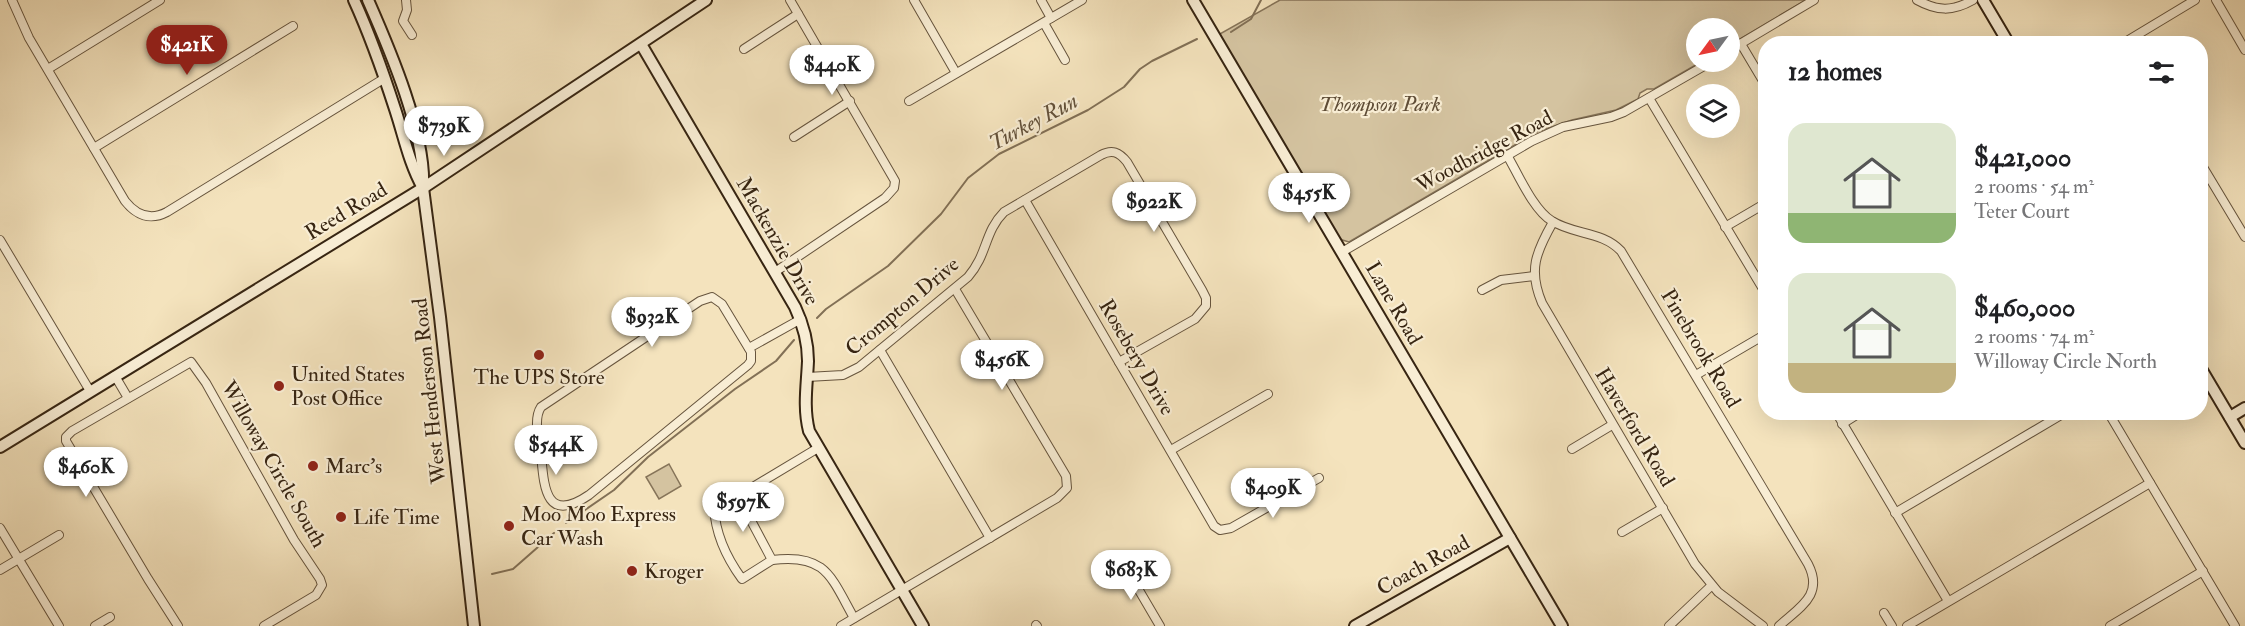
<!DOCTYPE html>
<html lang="en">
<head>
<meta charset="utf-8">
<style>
  :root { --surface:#fff; --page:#f6f6f6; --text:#202124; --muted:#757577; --accent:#8f2418 }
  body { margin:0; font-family:"IM FELL Double Pica",serif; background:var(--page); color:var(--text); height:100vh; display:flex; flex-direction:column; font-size:22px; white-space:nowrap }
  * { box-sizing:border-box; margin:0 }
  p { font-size:20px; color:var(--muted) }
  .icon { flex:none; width:33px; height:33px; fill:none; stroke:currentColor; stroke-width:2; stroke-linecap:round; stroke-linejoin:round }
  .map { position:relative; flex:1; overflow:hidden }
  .side { position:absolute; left:1758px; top:36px; width:450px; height:384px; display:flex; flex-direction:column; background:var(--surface); border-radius:24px; box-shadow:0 6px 24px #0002 }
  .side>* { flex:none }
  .needle { width:39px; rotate:237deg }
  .controls { position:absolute; left:1686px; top:18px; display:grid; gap:12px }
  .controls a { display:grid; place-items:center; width:54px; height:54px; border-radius:50%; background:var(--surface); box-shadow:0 6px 24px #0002; font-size:30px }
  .price { position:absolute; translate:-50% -51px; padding:0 14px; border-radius:21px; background:#fff; color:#222; font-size:20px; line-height:39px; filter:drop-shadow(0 2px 3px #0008) }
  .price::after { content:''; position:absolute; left:50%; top:36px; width:18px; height:14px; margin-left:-9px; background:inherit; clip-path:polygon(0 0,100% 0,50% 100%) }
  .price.on { background:var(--accent); color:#fff }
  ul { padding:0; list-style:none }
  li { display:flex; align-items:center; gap:18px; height:150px; padding:0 30px }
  li span { display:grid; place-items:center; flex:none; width:168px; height:120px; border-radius:18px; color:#555 }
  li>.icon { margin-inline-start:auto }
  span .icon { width:72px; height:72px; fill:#fffc; stroke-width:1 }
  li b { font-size:26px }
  h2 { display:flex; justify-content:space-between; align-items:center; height:72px; padding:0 30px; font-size:26px }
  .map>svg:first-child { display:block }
</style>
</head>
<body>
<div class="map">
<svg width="2245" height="626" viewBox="0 0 2245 626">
  <rect width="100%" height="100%" fill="#f4e3bd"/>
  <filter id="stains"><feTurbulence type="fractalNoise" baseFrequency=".00333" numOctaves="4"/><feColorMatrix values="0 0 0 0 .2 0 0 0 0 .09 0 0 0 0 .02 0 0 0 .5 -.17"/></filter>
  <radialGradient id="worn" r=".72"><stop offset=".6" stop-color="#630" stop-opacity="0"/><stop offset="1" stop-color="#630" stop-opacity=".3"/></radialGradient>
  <!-- green -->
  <g fill="#d4c3a0" stroke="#867459" stroke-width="1.5">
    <polygon points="1280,0 1806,0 1730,45 1730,28 1696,28 1696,62 1701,62 1654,89 1647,89 1640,93 1638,99 1616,110 1572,120 1537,132 1349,242 1339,239 1218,35"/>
    <polygon points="669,464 681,486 659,499 646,477"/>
  </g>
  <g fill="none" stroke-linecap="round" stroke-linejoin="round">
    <!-- stream -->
    <g stroke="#827056" stroke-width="2">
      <polyline points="1231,32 1251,19 1261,0"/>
      <polyline points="817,318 826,309 888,266 941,214 968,178 999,154 1088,110 1124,87 1140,69 1152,61 1197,39"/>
      <polyline points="566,523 614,490 648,457 735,389 776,361 794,340"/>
      <polyline points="492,574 513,569 554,533"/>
    </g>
    <!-- street casing -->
    <g stroke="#66543d" stroke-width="10">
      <g id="street">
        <path d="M12,0L29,38L125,201C136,215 150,221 167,212L385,78"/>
        <polyline points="406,0 407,10 403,21 412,35"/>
        <polyline points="914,0 956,73"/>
        <polyline points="1041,0 1051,18"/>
        <path d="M1917,0C1937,11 1952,12 1973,0"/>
        <polyline points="2216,0 2245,50"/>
        <polyline points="1044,23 1065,60"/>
        <polyline points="1741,44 1766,86"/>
        <polyline points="2122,44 2195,0"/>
        <polyline points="744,49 798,14"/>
        <polyline points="1730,50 1814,0"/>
        <polyline points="48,69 160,0"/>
        <polyline points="1649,98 1766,294"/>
        <polyline points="909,101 1082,0"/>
        <polyline points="794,137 850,101"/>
        <polyline points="94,148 293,26"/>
        <path d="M1507,155C1518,174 1534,211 1552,221C1574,235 1602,231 1621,251L1808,564C1824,595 1800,607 1779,626"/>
        <polyline points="2200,162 2245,237"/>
        <polyline points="1025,200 1214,526 1220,530 1231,528 1319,478"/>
        <path d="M1553,222C1536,252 1528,270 1542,303L1695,564L1718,592L1763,626"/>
        <polyline points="1725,227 1766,203"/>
        <polyline points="0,240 90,391"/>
        <polyline points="1342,252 1532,141 1563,127 1611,117 1624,112 1711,62"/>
        <polyline points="775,272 885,198 894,188 895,181 790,0"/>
        <polyline points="1482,290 1501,280 1534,276"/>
        <path d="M712,297L722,304L751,352V361L748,365L589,495C545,525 544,486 541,454C539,440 533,419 541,407L700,301Z"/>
        <polyline points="749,348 801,319"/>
        <polyline points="880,350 990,538"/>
        <polyline points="1696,375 1766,334"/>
        <polyline points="115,376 128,398"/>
        <path d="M807,377L843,375L859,367L968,277C988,254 984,232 1004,212L1101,155C1112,149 1119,152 1127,162L1202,290L1206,298V306L1195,319L1119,362"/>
        <polyline points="1836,412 1948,601"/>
        <polyline points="2108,412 2235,626"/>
        <polyline points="1842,424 1861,412"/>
        <path d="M818,448L738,496L772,560C826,553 831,577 854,618"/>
        <polyline points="1572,449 1612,425"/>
        <polyline points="1171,450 1268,394"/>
        <path d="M738,496L721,495L714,503C714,531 726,557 742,579L772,560"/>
        <polyline points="1895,513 2066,412"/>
        <polyline points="0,528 59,626"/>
        <polyline points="1622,532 1663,508"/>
        <polyline points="1123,563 1160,626"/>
        <polyline points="0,570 59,535"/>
        <polyline points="1884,613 1892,626"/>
        <polyline points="1036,625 1037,626"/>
        <polyline points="95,626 110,617"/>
        <polyline points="178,626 148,579 66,441 66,437 72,431 191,362 206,383 294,540 320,579 322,585 316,595 264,626"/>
        <polyline points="841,626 1057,498 1067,488 1066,476 955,289"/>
        <polyline points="1669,626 1711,586"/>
        <polyline points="1907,626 2150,483"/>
        <polyline points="2110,626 2203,571"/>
      </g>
    </g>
    <!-- secondary casing -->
    <g stroke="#372512" stroke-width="14">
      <g id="secondary">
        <path d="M354,0C370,35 383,72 395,109C404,136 409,163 423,188"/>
        <path d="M368,0C390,50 426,134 423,188L440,317L474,626"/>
        <polyline points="1193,0 1562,626"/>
        <polyline points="1983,0 2009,44"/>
        <path d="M641,44L795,307C803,324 808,342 808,361C807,385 803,407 809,431L923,626"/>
        <polyline points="2200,367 2245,443"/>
        <polyline points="2230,417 2245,408"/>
        <polyline points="0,447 423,188 706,0"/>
        <polyline points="1355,626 1510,538"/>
      </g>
    </g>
    <!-- street -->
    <use href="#street" stroke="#f8edd4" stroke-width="8"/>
    <!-- secondary -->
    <use href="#secondary" stroke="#f8edd4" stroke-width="10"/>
  </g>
  <!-- markers -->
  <g fill="#8f2418" stroke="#f8edd4" stroke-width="2">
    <circle cx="539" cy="355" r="6"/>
    <circle cx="279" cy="386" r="6"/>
    <circle cx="313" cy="466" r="6"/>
    <circle cx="341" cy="517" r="6"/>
    <circle cx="509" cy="526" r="6"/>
    <circle cx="632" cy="571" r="6"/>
  </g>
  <g text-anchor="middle" stroke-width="4.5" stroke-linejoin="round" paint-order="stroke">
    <!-- park labels -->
    <g font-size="21" font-style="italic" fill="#5e4c36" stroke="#f8edd4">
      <text x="1380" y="111">Thompson Park</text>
    </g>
    <!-- street labels -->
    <g font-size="21" fill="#372512" stroke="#f8edd4">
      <text transform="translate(1484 151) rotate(-28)" y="7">Woodbridge Road</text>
      <text transform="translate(346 211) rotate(-31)" y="7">Reed Road</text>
      <text transform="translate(778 241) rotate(60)" y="7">Mackenzie Drive</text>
      <text transform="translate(1394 303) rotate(60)" y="7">Lane Road</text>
      <text transform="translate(902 306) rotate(-40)" y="7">Crompton Drive</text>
      <text transform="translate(1701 348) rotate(59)" y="7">Pinebrook Road</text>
      <text transform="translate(1137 357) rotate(60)" y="7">Rosebery Drive</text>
      <text transform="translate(429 391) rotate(-96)" y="7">West Henderson Road</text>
      <text transform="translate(1635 427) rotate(59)" y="7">Haverford Road</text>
      <text transform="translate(274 464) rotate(60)" y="7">Willoway Circle South</text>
      <text transform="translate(1423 565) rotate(-29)" y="7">Coach Road</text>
    </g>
    <!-- poi labels -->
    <g font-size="21" fill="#372512" stroke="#f8edd4" text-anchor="start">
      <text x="291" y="381">United States<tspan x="291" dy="24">Post Office</tspan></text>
      <text x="539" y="384" text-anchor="middle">The UPS Store</text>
      <text x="325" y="473">Marc's</text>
      <text x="521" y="521">Moo Moo Express<tspan x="521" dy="24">Car Wash</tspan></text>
      <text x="353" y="524">Life Time</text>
      <text x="644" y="578">Kroger</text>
    </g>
    <!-- water labels -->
    <g font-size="22" font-style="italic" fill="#63513a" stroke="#f8edd4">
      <text transform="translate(1033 121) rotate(-28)" y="8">Turkey Run</text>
    </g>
  </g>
  <rect width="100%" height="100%" filter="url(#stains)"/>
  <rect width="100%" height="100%" fill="url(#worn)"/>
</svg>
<div class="controls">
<a><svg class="needle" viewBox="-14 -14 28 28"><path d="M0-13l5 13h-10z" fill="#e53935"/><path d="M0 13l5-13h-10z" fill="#757577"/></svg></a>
<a><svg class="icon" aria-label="layers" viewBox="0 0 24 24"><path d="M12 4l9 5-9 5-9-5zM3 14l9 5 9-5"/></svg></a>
</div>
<b class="price on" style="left:187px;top:76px">$421K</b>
<b class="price" style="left:832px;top:96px">$440K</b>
<b class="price" style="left:444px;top:157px">$739K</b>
<b class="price" style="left:1309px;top:224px">$455K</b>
<b class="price" style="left:1154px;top:233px">$922K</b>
<b class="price" style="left:652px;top:348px">$932K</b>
<b class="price" style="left:1002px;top:391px">$456K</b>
<b class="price" style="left:556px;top:476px">$544K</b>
<b class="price" style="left:86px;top:498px">$460K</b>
<b class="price" style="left:1273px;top:519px">$409K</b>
<b class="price" style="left:743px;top:533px">$597K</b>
<b class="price" style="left:1131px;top:601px">$683K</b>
<section class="side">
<h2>12 homes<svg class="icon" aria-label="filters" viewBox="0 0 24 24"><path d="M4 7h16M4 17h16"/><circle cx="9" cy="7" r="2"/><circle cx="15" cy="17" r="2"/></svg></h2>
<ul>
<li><span style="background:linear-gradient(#dfe7d0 75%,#8fb573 0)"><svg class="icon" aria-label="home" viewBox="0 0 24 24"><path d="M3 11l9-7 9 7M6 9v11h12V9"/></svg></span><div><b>$421,000</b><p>2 rooms · 54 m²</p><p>Teter Court</p></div></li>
<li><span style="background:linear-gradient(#dfe7d0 75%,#c2b280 0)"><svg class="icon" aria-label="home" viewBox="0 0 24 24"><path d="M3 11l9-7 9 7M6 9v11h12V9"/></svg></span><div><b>$460,000</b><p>2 rooms · 74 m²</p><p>Willoway Circle North</p></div></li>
</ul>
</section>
</div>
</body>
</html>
